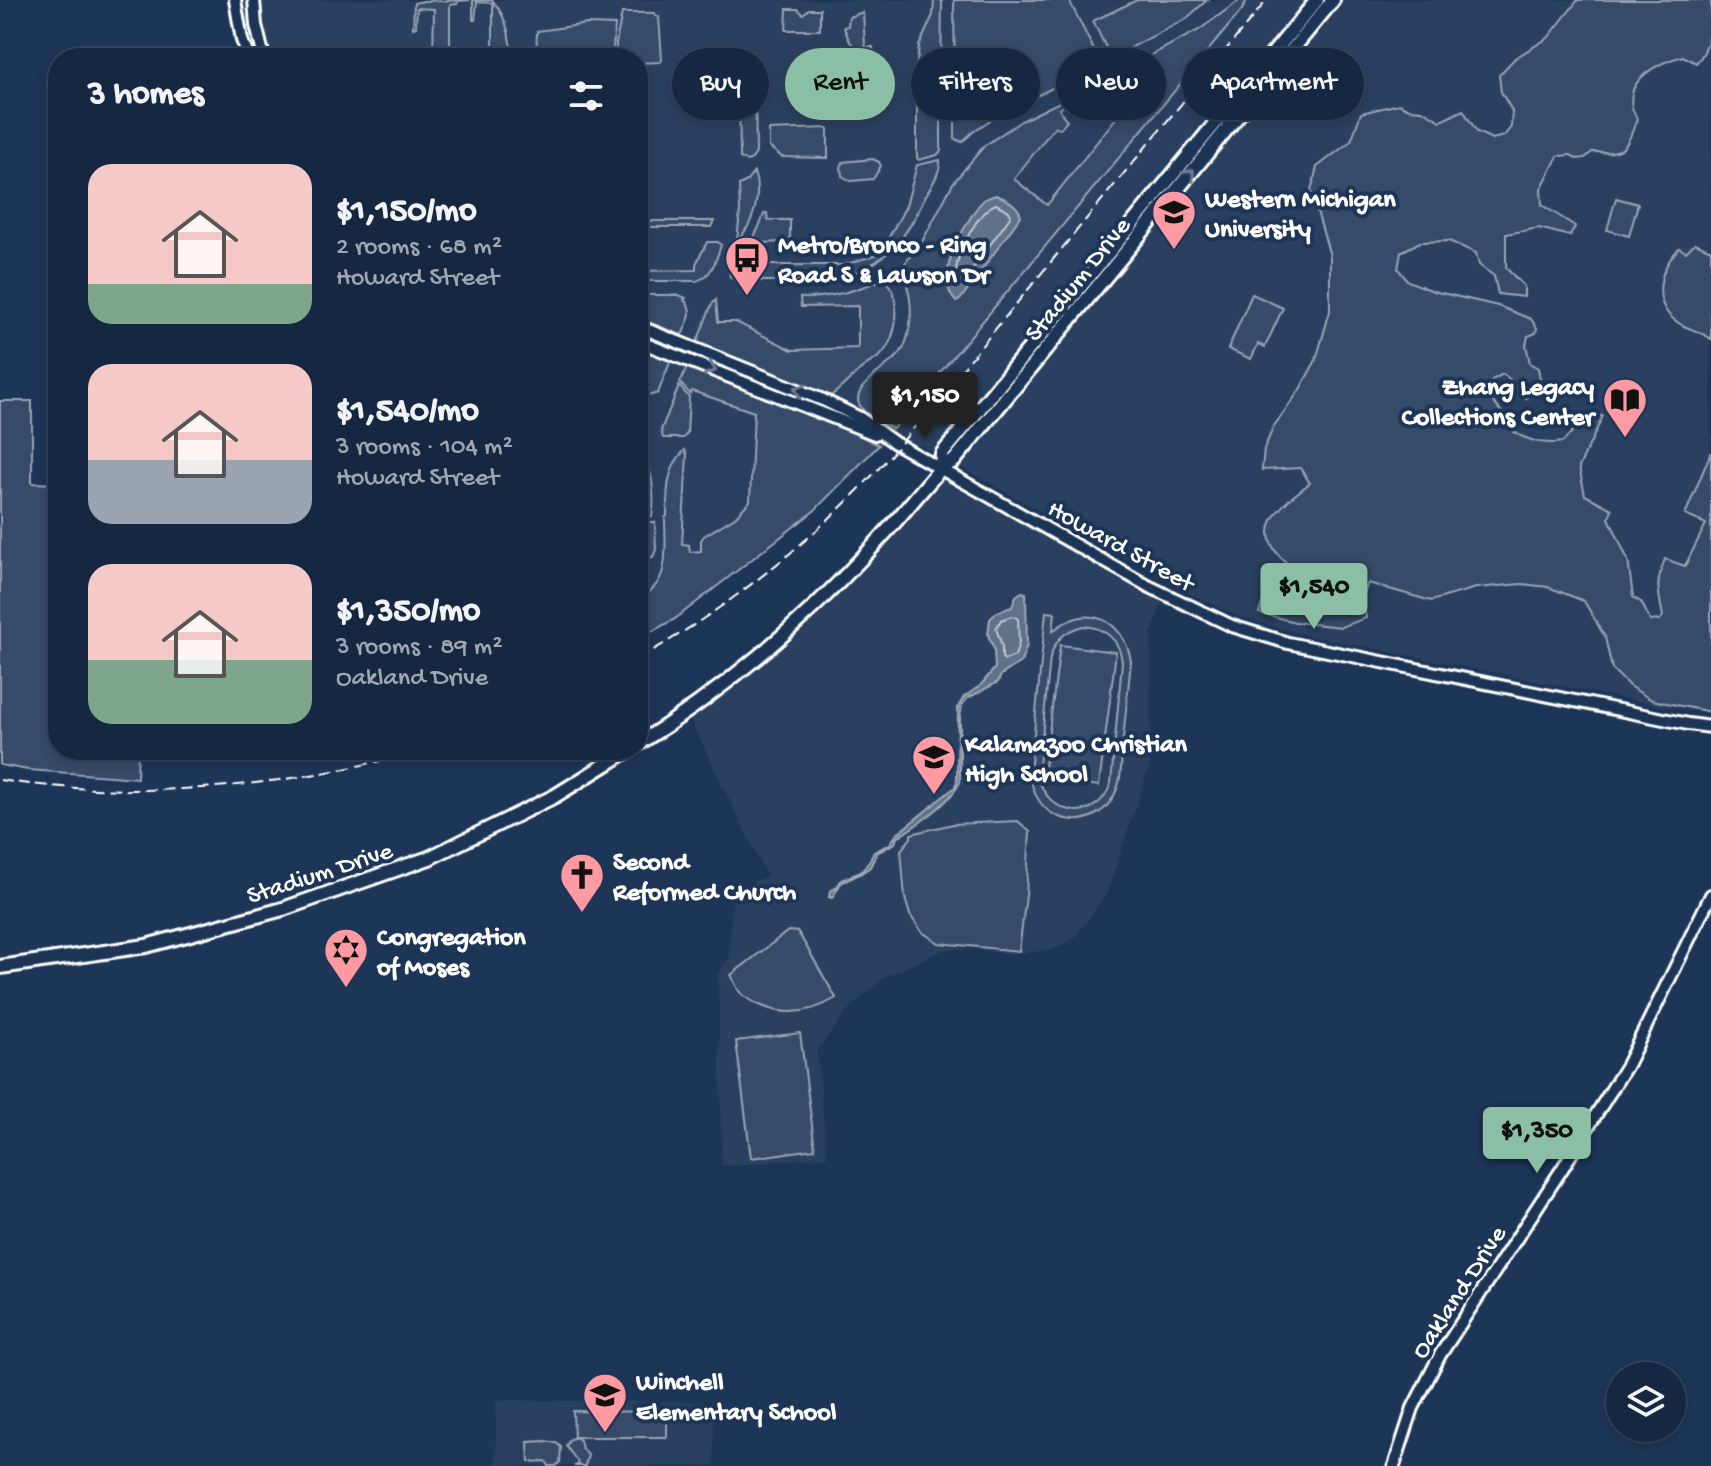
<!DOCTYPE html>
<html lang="en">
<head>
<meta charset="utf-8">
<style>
  :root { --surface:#162841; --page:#23344c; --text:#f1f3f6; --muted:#9ea6b1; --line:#35445a; --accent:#8abfa5 }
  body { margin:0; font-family:"Gochi Hand",sans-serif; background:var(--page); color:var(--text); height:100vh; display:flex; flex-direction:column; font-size:30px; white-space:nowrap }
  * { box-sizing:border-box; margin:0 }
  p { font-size:26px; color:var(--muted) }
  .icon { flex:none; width:44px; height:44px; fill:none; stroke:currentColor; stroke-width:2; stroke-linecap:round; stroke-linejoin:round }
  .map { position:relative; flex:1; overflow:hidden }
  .details { position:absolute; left:48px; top:48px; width:600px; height:712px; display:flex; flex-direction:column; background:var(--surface); border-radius:32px; box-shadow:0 4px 12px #0003,0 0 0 2px var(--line) }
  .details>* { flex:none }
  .top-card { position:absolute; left:672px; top:48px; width:760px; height:72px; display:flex; gap:16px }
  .buttons { position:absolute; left:1606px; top:1362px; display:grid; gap:16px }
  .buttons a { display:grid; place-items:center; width:80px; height:80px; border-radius:50%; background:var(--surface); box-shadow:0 4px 12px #0003,0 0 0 2px var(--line); font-size:40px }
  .price { position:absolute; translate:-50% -68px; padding:0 18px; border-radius:8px; background:var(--accent); color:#111; font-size:26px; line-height:52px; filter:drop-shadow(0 2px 4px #0008) }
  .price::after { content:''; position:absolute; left:50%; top:48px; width:24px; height:18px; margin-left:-12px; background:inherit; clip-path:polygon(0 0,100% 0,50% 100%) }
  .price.selected { background:#222; color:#fff }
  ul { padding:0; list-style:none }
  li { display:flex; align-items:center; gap:24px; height:200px; padding:0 40px }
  li span { display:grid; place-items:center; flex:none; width:224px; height:160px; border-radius:24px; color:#555 }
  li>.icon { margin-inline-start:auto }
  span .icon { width:96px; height:96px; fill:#fffc; stroke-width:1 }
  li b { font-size:34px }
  h2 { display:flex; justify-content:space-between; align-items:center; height:96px; padding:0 40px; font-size:34px }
  .tag { padding:0 28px; border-radius:36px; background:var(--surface); box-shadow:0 4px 12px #0003,0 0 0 2px var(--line); font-size:28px; line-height:72px }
  .tag.selected { background:var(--accent); color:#111 }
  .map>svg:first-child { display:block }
</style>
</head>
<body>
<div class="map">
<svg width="1711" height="1466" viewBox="0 0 1711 1466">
  <rect width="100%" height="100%" fill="#1d3557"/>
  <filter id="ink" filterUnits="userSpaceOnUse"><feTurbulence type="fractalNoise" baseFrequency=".0125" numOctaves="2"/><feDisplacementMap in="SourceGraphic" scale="16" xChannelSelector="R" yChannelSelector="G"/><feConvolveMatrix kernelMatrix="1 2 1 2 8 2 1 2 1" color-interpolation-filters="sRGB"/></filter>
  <g filter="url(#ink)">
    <!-- built -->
    <g fill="#2a4161">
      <polygon points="259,0 1711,0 1711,713 1667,707 1306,635 1240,617 1178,588 921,445 878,446 814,511 675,619 638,639 638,58 273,58 262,22"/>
      <polygon points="941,468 1165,594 1151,635 1150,764 1107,893 1075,937 1053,950 1010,954 972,949 943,950 885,977 851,1007 817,1050 827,1157 722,1166 718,974 729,957 733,890 767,876 686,711 815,605"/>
      <polygon points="496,1400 714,1402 714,1466 496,1466"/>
    </g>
    <!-- green -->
    <g fill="#364b69" stroke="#9aa5b4" stroke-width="2" fill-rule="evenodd">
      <polygon points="470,0 458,1 457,4 450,5 450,58 433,58 434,9 417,8 416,27 413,28 414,3 424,1"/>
      <path d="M473,0H492C500,9 505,19 508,31C510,41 510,49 515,58H493V3L477,2L475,20H473Z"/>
      <polygon points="934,0 942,0 941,75 940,76 919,66 919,62 917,62 919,46 933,15"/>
      <polygon points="954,0 1069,0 1100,62 1088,68 1086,71 1003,113 955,82"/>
      <polygon points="1137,0 1207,0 1186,19 1111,58 1093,21"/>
      <path d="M1240,0H1247L1242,10L893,429C855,409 843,400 882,369C893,359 901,357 906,342C912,324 912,303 907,285C905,279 902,275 902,267L923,240L953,183L984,146L1021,121L1096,84L1093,95L1088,90L1059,109L1067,121L1060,129L1055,126L1014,179L1047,205L1127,104L1109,77L1199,30Z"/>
      <path d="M1578,0H1711C1711,22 1711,49 1696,63L1683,56C1660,62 1626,78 1632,107C1633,111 1635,115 1637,119C1625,150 1627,154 1592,152L1585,158L1577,159L1571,155L1558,156L1541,189L1542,205L1575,226L1570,236L1539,228L1506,234V268L1524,286V297L1498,294L1494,276L1479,265L1476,253L1449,241L1420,242L1401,252L1398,269L1408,281L1433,291L1498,306L1531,319L1537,328L1536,333L1528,336L1526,345L1530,363L1538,368L1540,379L1526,398C1515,390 1515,381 1503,374L1492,380C1484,399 1494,401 1503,414C1505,418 1505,423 1508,426C1521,441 1546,445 1563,442L1587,415L1603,416L1579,467L1585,495L1612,509L1609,518L1628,560L1633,597L1642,603L1650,621L1660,620L1663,616C1658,590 1655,584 1665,559L1685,566L1706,524L1685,515L1711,452V712L1652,700L1629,686L1612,669L1605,637L1584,601L1548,587L1522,584L1476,588L1431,601L1368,583L1363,597L1366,618L1341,627L1295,622L1259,613C1264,596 1270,583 1285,574L1288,564C1247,530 1280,506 1310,483L1300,468L1262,470L1264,449L1274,426L1299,391L1316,360L1330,311V256L1311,191L1317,167L1351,141L1361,113L1399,104L1409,109L1422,110L1441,121L1463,110L1477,132L1492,139L1504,136L1511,127L1512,111L1501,92L1499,75L1515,58L1548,38Z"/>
      <polygon points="787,9 798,9 803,14 809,9 820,9 820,30 786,30"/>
      <path d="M863,12L865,47H873V53H865V50C851,49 848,39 844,27L848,26L849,17Z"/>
      <polygon points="622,13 655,13 655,16 659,17 662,60 660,62 638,63 638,58 616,58 616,43"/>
      <polygon points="587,24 615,25 612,58 536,58 537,31"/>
      <polygon points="917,68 920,68 941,78 941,151 937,155 919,160 917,158"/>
      <polygon points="751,77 755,83 756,153 752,159 747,161 740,158 739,81 744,78"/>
      <polygon points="955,84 1000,114 975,130 962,142 955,139"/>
      <polygon points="828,128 828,158 782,157 769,147 769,130"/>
      <polygon points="873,159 879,162 881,166 873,179 851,181 842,176 841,166 843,162"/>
      <path d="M940,160C941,175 927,191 921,205C882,292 818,280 738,281L730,277C728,257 736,258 748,245C756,236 760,225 764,214L767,213L768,220H790V247L788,249H784L782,242L762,243V249H753L756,265H844L876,255L889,237L906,206L917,165Z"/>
      <path d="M754,172C762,195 754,224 737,241L740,211L739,185L747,181Z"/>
      <polygon points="1616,198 1638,204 1629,236 1607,230"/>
      <polygon points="638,221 714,221 711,227 638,227"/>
      <path d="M707,242H718L721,245C716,260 712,277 696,281H638V271L696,270V264Z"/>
      <path d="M1695,243L1711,250V339C1702,332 1692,330 1682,325C1650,307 1657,272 1679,248L1686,252Z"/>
      <path d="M883,279C904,295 898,338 881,355C876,360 870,362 865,366C853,375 843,387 831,396L697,342L712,304L716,300L718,322H736L792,350L858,348V306L801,307L800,298C831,298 855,291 883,279Z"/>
      <polygon points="1252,294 1283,308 1265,347 1258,344 1251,359 1228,349"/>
      <path d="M638,295H679L686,298L684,300C696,311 687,323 682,335L638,318Z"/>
      <polygon points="638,330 810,399 828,407 772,385 750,380 638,335"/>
      <polygon points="638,344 672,357 658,393 652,395 638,390"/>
      <path d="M688,364L830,421L879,445L814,511L675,619L638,639V600C672,582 665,551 665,518L667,516C667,492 666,468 685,450L687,455L682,544L689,545L690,552L701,551V540L704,536L735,517L750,501L754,412L692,391L690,394L680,383Z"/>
      <polygon points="679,386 689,397 687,434 683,438 663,438 661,430"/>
      <polygon points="0,401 32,401 32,483 58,484 58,750 138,750 137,778 28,770 0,765"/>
      <path d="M638,452C654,463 655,500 652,517H642L638,513Z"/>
      <polygon points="641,522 655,522 656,550 653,557 638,557 638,525"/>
      <path d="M1046,612L1055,613L1053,631C1087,602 1124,619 1131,661C1128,691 1125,720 1122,749C1121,761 1122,775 1118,786C1110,812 1085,827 1059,817C1040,809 1032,793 1030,773ZM1083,626C1105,627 1120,640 1122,662L1111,783C1097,825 1047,817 1038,776L1050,658C1055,639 1065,631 1083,626Z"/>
      <polygon points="1060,645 1116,652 1099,786 1043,779"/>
      <polygon points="1018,821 1030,832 1026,895 1019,951 939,943 922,932 910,915 905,898 901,850 911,838 911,834 953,824"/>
      <path d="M788,931L798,932L836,998C813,1012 788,1017 762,1006C755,1003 745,998 740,992C736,988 734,980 731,975Z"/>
      <polygon points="800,1033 815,1149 751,1158 736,1041"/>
      <polygon points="573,1411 667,1412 667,1437 575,1437 580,1440 582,1449 588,1455 585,1466 574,1466 578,1465 577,1461 566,1446 570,1439 574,1438"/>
      <polygon points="546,1441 556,1443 561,1447 560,1462 556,1466 549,1466 546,1461 529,1462 528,1442"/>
    </g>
    <!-- water -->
    <g fill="#617289" stroke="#a0aab8" stroke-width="2">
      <path d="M996,195C1006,198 1019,206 1021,216L960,300L956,302C934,278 959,236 972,215C976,209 979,204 984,200C988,197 991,197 996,195Z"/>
      <path d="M1022,592L1026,593L1027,645L1021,662L1001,675L998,682L968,698L962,705L960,717V782C950,804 916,825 897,838L895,843L877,853L870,867L860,874L841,883L832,898L829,897L830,891L836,888L841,880L861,872L869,862L874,852L890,844L897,834L955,787L957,780L958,707L964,697L980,686L995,668L994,649L988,635L990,619L997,612L1012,607L1016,596Z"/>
    </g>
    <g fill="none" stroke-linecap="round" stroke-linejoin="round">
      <!-- shore -->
      <g stroke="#c0c7d0" stroke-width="2">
        <path d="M996,204L1009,211L1011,216L963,282L959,283C956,278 955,277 956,270C958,252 978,210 996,204Z"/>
        <polygon points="1013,616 1018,619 1019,643 1015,656 1005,660 1002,658 1002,646 996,628 1001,620"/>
      </g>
      <!-- secondary casing -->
      <g stroke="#fff" stroke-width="16">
        <g id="secondary">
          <polyline points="235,0 242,40 249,58"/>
          <polyline points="254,0 256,25 264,58"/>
          <polyline points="638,326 823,400 860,418 895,443 1148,586 1232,626 1288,643 1688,724 1711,727"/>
          <polyline points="638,341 875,434"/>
          <polyline points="1394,1466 1413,1408 1440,1355 1562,1169 1627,1065 1711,895"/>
        </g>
      </g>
      <!-- primary casing -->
      <g stroke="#fff" stroke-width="18">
        <g id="primary">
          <polyline points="941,468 942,454 1317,0"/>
          <path d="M638,744C720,693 799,626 864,556C891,528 916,497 941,468L954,461L1333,0"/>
          <polyline points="0,967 146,946 283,909 429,858 555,796 629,750"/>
        </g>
      </g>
      <!-- secondary -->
      <use href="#secondary" stroke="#1d3557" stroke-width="10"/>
      <!-- primary -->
      <use href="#primary" stroke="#1d3557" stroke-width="12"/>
      <!-- rail -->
      <g stroke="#fff" stroke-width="2" stroke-dasharray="12 6" stroke-linecap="butt">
        <path d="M638,659C740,601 833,525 908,435L1267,0"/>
        <path d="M0,780C142,801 285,788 423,750"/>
      </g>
    </g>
    <!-- one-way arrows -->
    <defs><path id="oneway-chevron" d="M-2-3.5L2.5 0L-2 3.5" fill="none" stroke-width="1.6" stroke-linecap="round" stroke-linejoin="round" transform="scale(2)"/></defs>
    <g stroke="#6c7c92">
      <use href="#oneway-chevron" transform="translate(1190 174) rotate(-51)"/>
      <use href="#oneway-chevron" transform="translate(711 369) rotate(21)"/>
      <use href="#oneway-chevron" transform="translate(799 390) rotate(-158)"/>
    </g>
  </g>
  <!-- icons -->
  <defs>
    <g id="university-pin" transform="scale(2.3)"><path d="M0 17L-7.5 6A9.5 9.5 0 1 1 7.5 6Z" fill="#ff9aa2" stroke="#1d3557"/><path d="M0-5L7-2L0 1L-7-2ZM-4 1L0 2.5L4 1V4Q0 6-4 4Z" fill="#111"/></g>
    <g id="bus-pin" transform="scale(2.3)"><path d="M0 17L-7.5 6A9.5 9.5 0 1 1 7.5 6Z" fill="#ff9aa2" stroke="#1d3557"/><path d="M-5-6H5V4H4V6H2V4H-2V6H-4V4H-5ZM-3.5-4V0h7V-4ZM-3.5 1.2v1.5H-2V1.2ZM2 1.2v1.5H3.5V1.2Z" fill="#111"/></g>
    <g id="library-pin" transform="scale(2.3)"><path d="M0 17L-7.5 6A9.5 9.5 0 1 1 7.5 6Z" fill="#ff9aa2" stroke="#1d3557"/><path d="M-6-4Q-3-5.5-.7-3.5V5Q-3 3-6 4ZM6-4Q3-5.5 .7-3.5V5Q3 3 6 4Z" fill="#111"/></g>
    <g id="school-pin" transform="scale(2.3)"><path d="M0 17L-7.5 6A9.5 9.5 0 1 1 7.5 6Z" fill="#ff9aa2" stroke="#1d3557"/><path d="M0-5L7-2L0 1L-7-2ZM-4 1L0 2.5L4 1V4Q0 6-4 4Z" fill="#111"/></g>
    <g id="church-pin" transform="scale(2.3)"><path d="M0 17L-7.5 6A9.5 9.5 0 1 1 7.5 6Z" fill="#ff9aa2" stroke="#1d3557"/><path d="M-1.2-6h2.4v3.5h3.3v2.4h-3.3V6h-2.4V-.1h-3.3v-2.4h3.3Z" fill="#111"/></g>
    <g id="synagogue-pin" transform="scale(2.3)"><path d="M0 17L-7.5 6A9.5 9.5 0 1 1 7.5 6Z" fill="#ff9aa2" stroke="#1d3557"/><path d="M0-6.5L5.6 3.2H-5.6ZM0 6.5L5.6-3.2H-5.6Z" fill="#111"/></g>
  </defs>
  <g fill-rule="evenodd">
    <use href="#university-pin" x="1174" y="212"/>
    <use href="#bus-pin" x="747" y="258"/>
    <use href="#library-pin" x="1625" y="400"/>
    <use href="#school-pin" x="934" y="757"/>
    <use href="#church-pin" x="582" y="875"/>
    <use href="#synagogue-pin" x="346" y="950"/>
    <use href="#school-pin" x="605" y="1395"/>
  </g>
  <g text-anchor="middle" stroke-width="8" stroke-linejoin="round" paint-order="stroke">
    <!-- poi labels -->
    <g font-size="26" font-weight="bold" fill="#fff" stroke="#1d3557" text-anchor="start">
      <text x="1205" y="206">Western Michigan<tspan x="1205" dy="30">University</tspan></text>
      <text x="778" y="252">Metro/Bronco - Ring<tspan x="778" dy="30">Road S &amp; Lawson Dr</tspan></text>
      <text x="1594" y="394" text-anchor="end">Zhang Legacy<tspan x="1594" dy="30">Collections Center</tspan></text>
      <text x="965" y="751">Kalamazoo Christian<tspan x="965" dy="30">High School</tspan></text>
      <text x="613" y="869">Second<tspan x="613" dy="30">Reformed Church</tspan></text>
      <text x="377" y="944">Congregation<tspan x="377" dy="30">of Moses</tspan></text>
      <text x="636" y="1389">Winchell<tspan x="636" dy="30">Elementary School</tspan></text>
    </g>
    <!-- street labels -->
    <g font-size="26" fill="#fff" stroke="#1d3557">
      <text transform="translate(1076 278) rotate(-51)" y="9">Stadium Drive</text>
      <text transform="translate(1122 544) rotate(29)" y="9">Howard Street</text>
      <text transform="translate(319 871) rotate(-18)" y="9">Stadium Drive</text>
      <text transform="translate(1457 1291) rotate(-57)" y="9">Oakland Drive</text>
    </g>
  </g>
</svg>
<div class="buttons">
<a><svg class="icon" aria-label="layers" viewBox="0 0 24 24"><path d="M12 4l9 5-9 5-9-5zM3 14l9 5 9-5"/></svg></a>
</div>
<b class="price selected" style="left:925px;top:440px">$1,150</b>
<b class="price" style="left:1314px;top:631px">$1,540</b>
<b class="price" style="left:1537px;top:1175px">$1,350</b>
<div class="top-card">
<a class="tag">Buy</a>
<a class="tag selected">Rent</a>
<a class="tag">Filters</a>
<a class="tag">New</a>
<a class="tag">Apartment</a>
</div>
<section class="details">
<h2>3 homes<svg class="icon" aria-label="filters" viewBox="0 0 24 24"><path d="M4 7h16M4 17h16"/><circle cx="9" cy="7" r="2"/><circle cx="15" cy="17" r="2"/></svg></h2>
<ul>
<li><span style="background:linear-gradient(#f6c9c9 75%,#7fa58c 0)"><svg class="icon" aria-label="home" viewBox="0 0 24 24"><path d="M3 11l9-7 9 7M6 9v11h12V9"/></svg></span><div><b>$1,150/mo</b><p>2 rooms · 68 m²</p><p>Howard Street</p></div></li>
<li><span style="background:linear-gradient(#f6c9c9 60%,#9aa5b1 0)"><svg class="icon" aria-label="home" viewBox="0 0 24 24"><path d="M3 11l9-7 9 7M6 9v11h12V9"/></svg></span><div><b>$1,540/mo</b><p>3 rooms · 104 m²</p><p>Howard Street</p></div></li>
<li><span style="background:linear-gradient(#f6c9c9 60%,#7fa58c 0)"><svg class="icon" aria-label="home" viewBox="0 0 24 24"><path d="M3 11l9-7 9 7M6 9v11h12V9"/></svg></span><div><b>$1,350/mo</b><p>3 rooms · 89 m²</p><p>Oakland Drive</p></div></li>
</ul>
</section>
</div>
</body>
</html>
